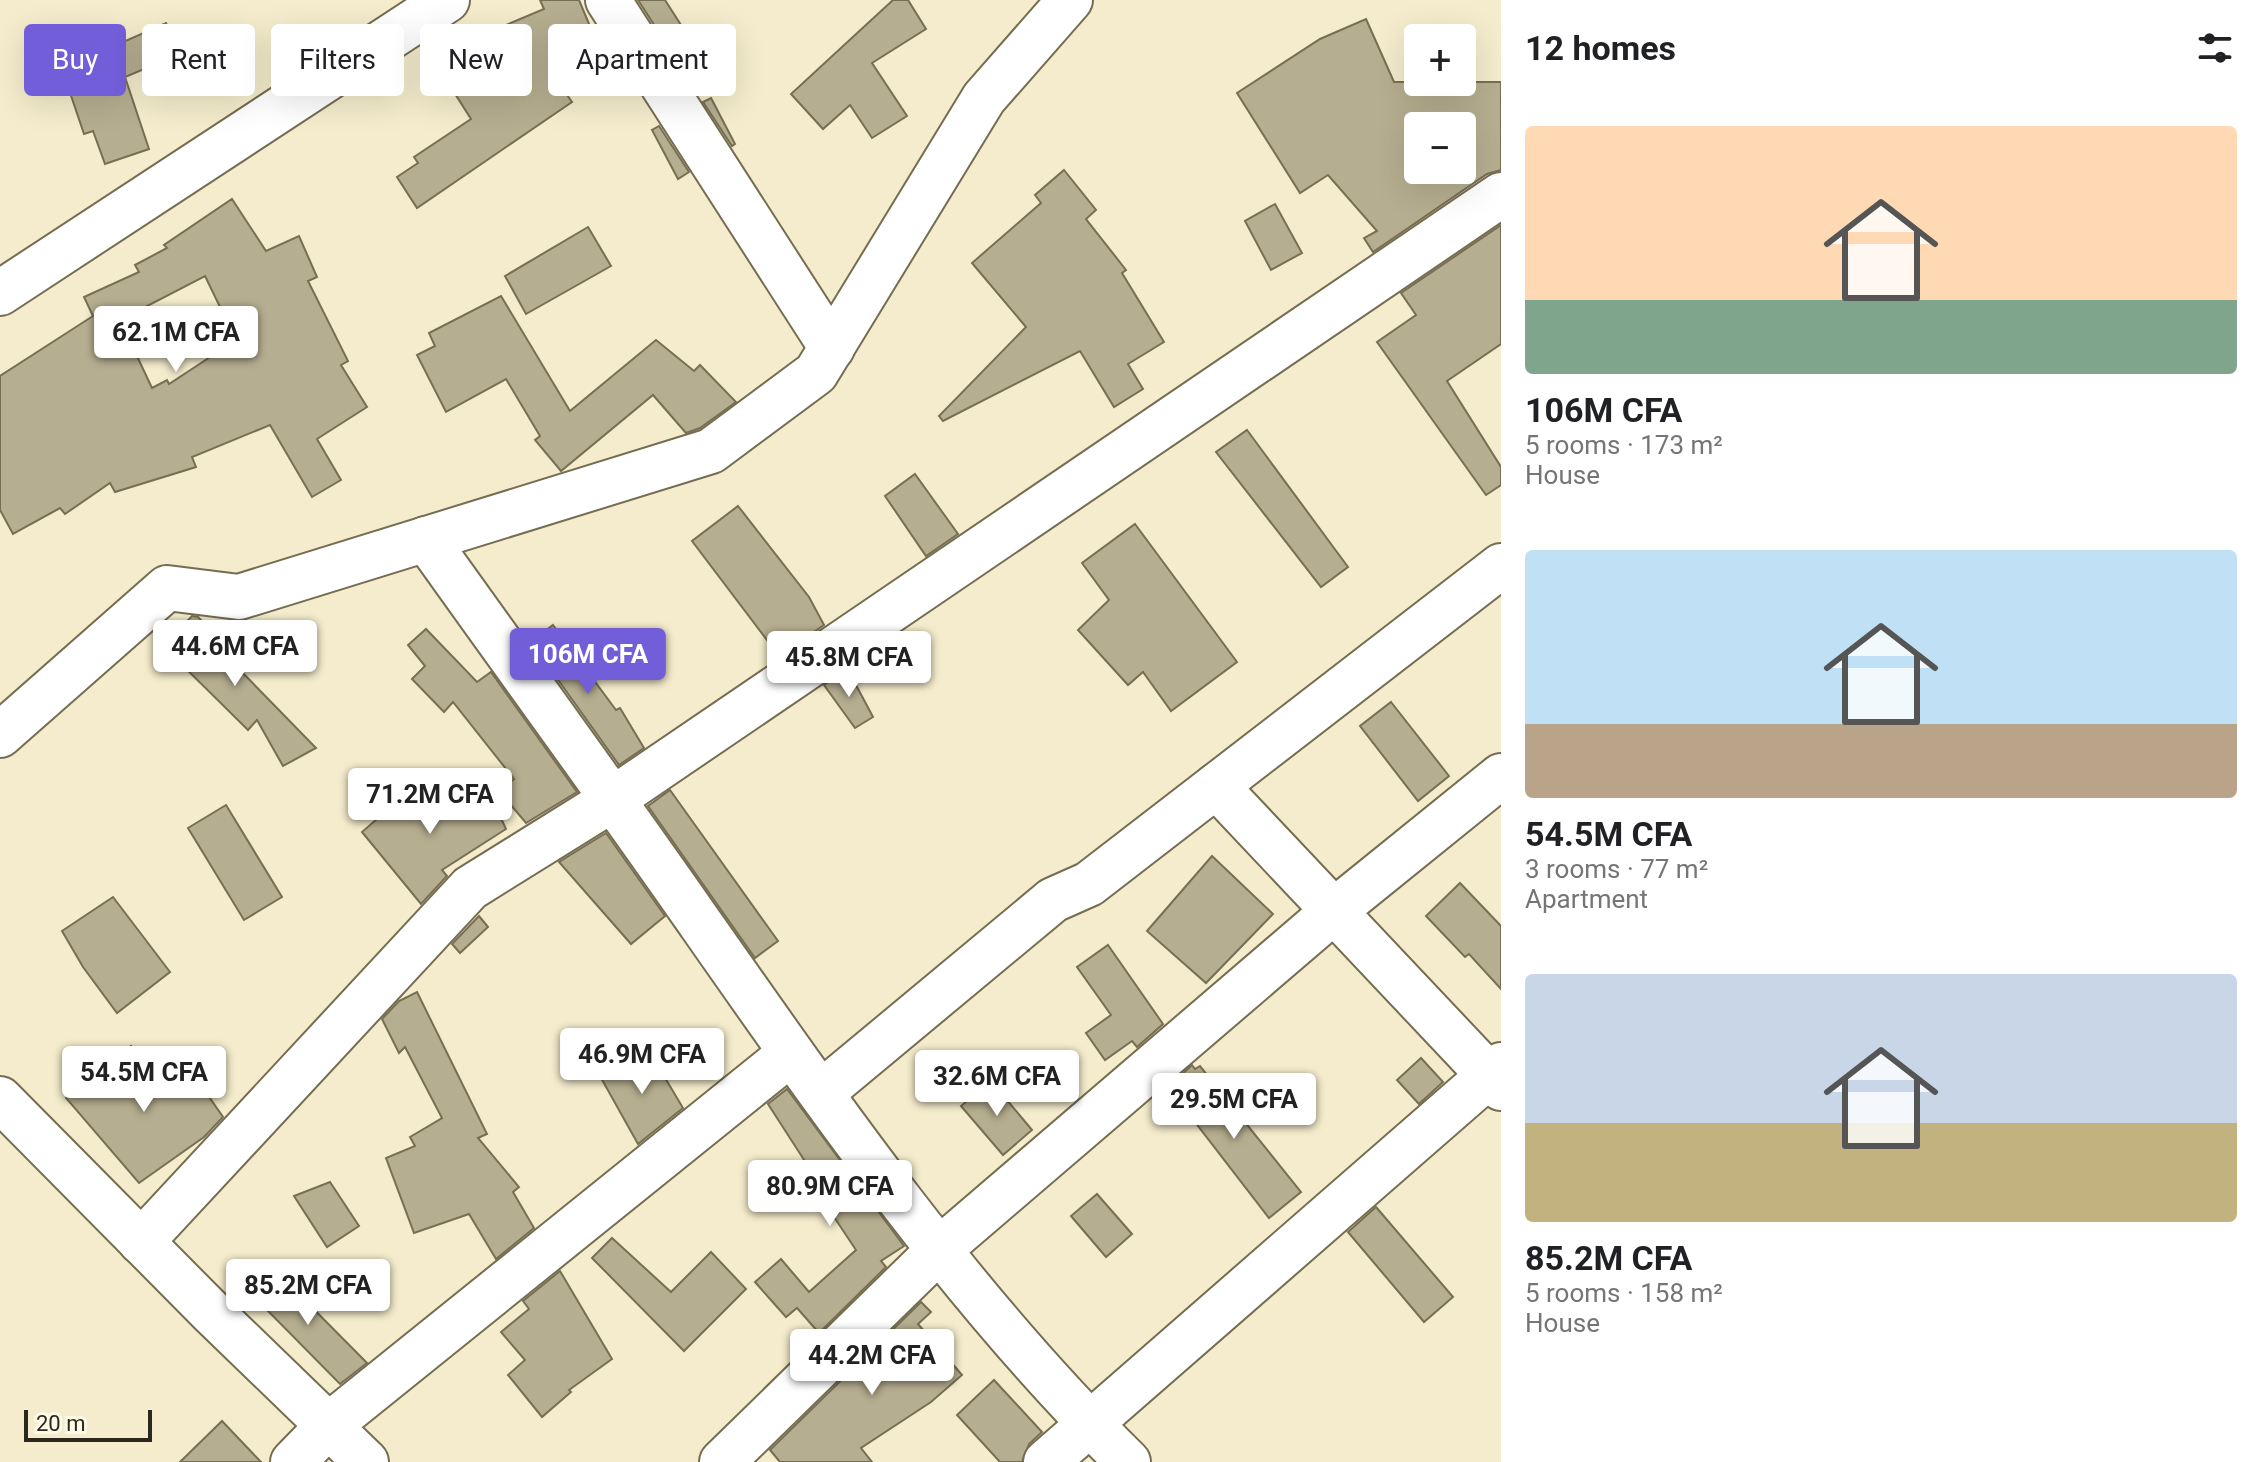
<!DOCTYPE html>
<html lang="en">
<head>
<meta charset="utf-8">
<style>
  :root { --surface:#fff; --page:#f2f2f2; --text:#202124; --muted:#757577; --accent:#715ed8 }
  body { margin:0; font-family:Roboto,sans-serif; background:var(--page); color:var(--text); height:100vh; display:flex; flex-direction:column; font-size:30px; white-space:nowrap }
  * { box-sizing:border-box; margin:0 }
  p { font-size:26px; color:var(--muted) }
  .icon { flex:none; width:44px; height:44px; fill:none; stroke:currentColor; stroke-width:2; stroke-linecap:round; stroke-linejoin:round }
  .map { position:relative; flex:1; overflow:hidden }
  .details { display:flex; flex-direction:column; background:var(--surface); width:760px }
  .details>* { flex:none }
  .top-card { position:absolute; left:24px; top:24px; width:760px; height:72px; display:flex; gap:16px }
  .fabs { position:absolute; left:1404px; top:24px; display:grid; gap:16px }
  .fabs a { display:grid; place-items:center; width:72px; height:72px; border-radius:8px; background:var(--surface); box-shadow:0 8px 32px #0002; font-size:40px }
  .scale { position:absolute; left:24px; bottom:20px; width:128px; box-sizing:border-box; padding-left:8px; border:4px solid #2b281c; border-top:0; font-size:22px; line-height:28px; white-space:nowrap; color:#2b281c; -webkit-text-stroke:6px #fef9e6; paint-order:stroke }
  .price { position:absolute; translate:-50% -68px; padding:0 18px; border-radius:8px; background:#fff; color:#222; font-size:26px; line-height:52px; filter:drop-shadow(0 2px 4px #0008) }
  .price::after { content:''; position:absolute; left:50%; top:48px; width:24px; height:18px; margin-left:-12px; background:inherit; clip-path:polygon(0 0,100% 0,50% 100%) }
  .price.active { background:var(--accent); color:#fff }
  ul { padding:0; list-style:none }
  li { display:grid; align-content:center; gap:16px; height:424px; padding:0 24px }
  li span { display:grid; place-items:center; height:248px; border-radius:8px; color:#555 }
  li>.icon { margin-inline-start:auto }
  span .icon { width:144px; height:144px; fill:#fffc; stroke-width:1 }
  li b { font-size:34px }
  h2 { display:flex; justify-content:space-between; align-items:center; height:96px; padding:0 24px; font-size:34px }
  .pill { padding:0 28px; border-radius:8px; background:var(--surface); box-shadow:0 8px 32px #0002; font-size:28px; line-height:72px }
  .pill.active { background:var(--accent); color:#fff }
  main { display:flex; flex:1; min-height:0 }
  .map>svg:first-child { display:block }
</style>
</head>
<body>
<main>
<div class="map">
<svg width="1501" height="1462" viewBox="0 0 1501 1462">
  <rect width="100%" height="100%" fill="#f4eccc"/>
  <!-- building -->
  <g fill="#b6ae90" stroke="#776f53" stroke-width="2" fill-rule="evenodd">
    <polygon points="540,0 579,0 597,43 604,39 623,69 565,92 572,102 417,208 397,177 418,163 414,157 471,119 438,67 483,38 482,35 544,9"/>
    <polygon points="638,0 665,0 706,64 686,74"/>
    <polygon points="893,0 908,0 926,29 872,63 907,116 872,138 850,105 823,129 791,94"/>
    <path d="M1366,19L1394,82H1501V170L1487,174L1373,252L1364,238L1377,231L1328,175L1300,193L1237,93L1320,39ZM1418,126H1462V170H1418Z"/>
    <polygon points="166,23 180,54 125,77 149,149 105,164 93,131 84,134 62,69"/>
    <polygon points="711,98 735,144 732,146 703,102"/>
    <polygon points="659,126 689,172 678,179 652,130"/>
    <polygon points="1064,170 1096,210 1086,219 1126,270 1122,273 1164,342 1128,364 1143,389 1114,407 1080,351 943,421 939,416 1026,327 972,263 1041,203 1035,195"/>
    <path d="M232,199L266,251L299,236L317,277L308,281L348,361L341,365L367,407L317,439L341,480L312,497L270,425L192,457L196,467L115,492L110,483L65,514L60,508L13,534L0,510V376L93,316L84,297L139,272L135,265L167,248L164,245ZM205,276L236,340L169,384L167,380L152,388L120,320Z"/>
    <polygon points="1275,204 1302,253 1271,270 1245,221"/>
    <polygon points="1501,225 1501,344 1447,381 1501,467 1501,485 1486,495 1377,342 1416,315 1401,293"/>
    <polygon points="588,227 611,266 526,314 505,276"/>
    <polygon points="501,296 570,411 656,340 694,371 700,365 736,402 700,428 686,433 653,395 561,471 535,440 540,436 506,379 446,412 417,355 435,346 429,333"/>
    <polygon points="1247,430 1348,567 1321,587 1216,452"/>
    <polygon points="915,474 958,534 926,556 885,496"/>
    <polygon points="738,506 809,597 824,625 779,656 692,541"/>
    <polygon points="1135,524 1237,662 1171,711 1143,672 1128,685 1078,630 1109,600 1082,563"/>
    <polygon points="192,616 198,617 240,661 235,665 316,748 283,766 257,720 248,730 163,646"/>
    <polygon points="553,625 616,710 620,708 644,748 619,765 531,642"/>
    <polygon points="426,629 477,682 491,672 577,792 526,823 499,791 514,779 453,702 444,712 412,679 425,666 408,645"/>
    <polygon points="848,670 873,717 855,728 824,685"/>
    <polygon points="1391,702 1449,776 1418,801 1360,726"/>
    <polygon points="425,777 462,819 491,797 506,829 442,870 447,876 421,904 362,832"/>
    <polygon points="670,790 778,941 755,958 648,806"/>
    <polygon points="226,805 282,897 244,920 188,828"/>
    <polygon points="606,833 665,916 631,944 559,862"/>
    <polygon points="1212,856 1273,914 1206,983 1147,931"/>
    <polygon points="1460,883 1501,926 1501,989 1469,954 1465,957 1426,916"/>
    <polygon points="113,897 170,972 117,1013 83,967 62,931"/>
    <polygon points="479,916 488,927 460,953 452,944"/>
    <polygon points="1108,945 1163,1024 1137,1047 1132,1041 1105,1060 1086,1033 1111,1015 1077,967"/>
    <polygon points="417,992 487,1134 478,1138 519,1187 513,1192 534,1228 496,1259 469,1214 414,1233 386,1158 415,1146 410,1137 442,1118 405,1047 399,1053 382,1019 399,1001"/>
    <polygon points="131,1046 166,1089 191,1071 223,1117 204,1137 139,1183 66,1098"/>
    <polygon points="649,1051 683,1108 638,1144 601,1078"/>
    <polygon points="1421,1058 1443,1082 1419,1104 1397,1080"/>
    <polygon points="1192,1065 1195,1069 1200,1066 1301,1192 1269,1218 1168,1087"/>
    <polygon points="991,1081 1032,1130 1003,1155 961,1106"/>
    <polygon points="787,1089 904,1246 881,1261 886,1267 819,1333 797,1308 786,1317 755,1282 781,1259 809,1292 856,1250 812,1184 817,1180 768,1104"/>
    <polygon points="330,1182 359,1226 327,1247 294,1196"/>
    <polygon points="1097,1194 1132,1234 1106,1257 1071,1216"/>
    <polygon points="1376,1207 1453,1297 1424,1322 1348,1232"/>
    <polygon points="612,1238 671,1292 711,1252 746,1289 684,1351 592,1258"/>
    <polygon points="272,1267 367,1363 340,1384 268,1311 271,1308 252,1287"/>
    <polygon points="560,1271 612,1359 569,1390 571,1392 542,1417 508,1375 525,1360 501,1332 529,1309 523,1301"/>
    <polygon points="921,1302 931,1312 918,1324 962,1375 931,1402 861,1448 872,1462 780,1462 770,1450"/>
    <polygon points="994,1380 1042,1432 1029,1444 1022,1462 1000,1462 957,1415"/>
    <polygon points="222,1421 261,1462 180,1462"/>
  </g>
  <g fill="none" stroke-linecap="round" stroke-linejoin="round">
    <!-- minor casing -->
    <g stroke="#756d51" stroke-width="48">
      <g id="minor">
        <polyline points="608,0 832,348"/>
        <polyline points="0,293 447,0"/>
        <path d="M426,539C515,664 605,787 693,913C826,1103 962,1299 1128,1462"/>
        <polyline points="0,735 167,588 239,597 711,451 816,373 984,98 1070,0"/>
        <polyline points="1216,786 1501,1088"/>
        <polyline points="821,1093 1053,900 1089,884 1501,566"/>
        <polyline points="0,1099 212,1313 366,1462"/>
        <polyline points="141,1242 470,888 613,799 1501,195"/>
        <polyline points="293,1462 328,1426 791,1053"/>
        <polyline points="722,1462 941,1248 1334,911 1501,776"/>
        <polyline points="1046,1462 1501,1065"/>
      </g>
    </g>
    <!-- minor -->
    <use href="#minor" stroke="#fff" stroke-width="44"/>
  </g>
</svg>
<div class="fabs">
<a>+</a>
<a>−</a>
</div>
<div class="scale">20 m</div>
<b class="price" style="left:176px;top:374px">62.1M CFA</b>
<b class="price" style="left:235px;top:688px">44.6M CFA</b>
<b class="price active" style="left:588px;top:696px">106M CFA</b>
<b class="price" style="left:849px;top:699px">45.8M CFA</b>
<b class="price" style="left:430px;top:836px">71.2M CFA</b>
<b class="price" style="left:642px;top:1096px">46.9M CFA</b>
<b class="price" style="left:144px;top:1114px">54.5M CFA</b>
<b class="price" style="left:997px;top:1118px">32.6M CFA</b>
<b class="price" style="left:1234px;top:1141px">29.5M CFA</b>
<b class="price" style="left:830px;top:1228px">80.9M CFA</b>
<b class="price" style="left:308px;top:1327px">85.2M CFA</b>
<b class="price" style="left:872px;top:1397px">44.2M CFA</b>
<div class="top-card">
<a class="pill active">Buy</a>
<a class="pill">Rent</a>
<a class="pill">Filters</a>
<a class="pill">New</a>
<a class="pill">Apartment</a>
</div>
</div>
<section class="details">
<h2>12 homes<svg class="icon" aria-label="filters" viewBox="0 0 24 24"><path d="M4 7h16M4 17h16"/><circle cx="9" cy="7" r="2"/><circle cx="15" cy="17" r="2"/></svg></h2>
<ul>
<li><span style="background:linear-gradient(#ffd9b3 70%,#7fa58c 0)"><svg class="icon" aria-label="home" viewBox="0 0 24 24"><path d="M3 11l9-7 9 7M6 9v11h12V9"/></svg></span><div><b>106M CFA</b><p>5 rooms · 173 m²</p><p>House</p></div></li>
<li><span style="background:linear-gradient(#bfe0f5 70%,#b9a48a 0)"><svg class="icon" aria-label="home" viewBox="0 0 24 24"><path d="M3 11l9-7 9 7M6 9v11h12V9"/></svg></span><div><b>54.5M CFA</b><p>3 rooms · 77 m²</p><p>Apartment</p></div></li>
<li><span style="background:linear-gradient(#c9d6e8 60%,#c2b280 0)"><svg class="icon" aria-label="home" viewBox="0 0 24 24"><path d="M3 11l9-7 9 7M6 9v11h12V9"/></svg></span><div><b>85.2M CFA</b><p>5 rooms · 158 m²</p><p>House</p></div></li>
</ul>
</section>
</main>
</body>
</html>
